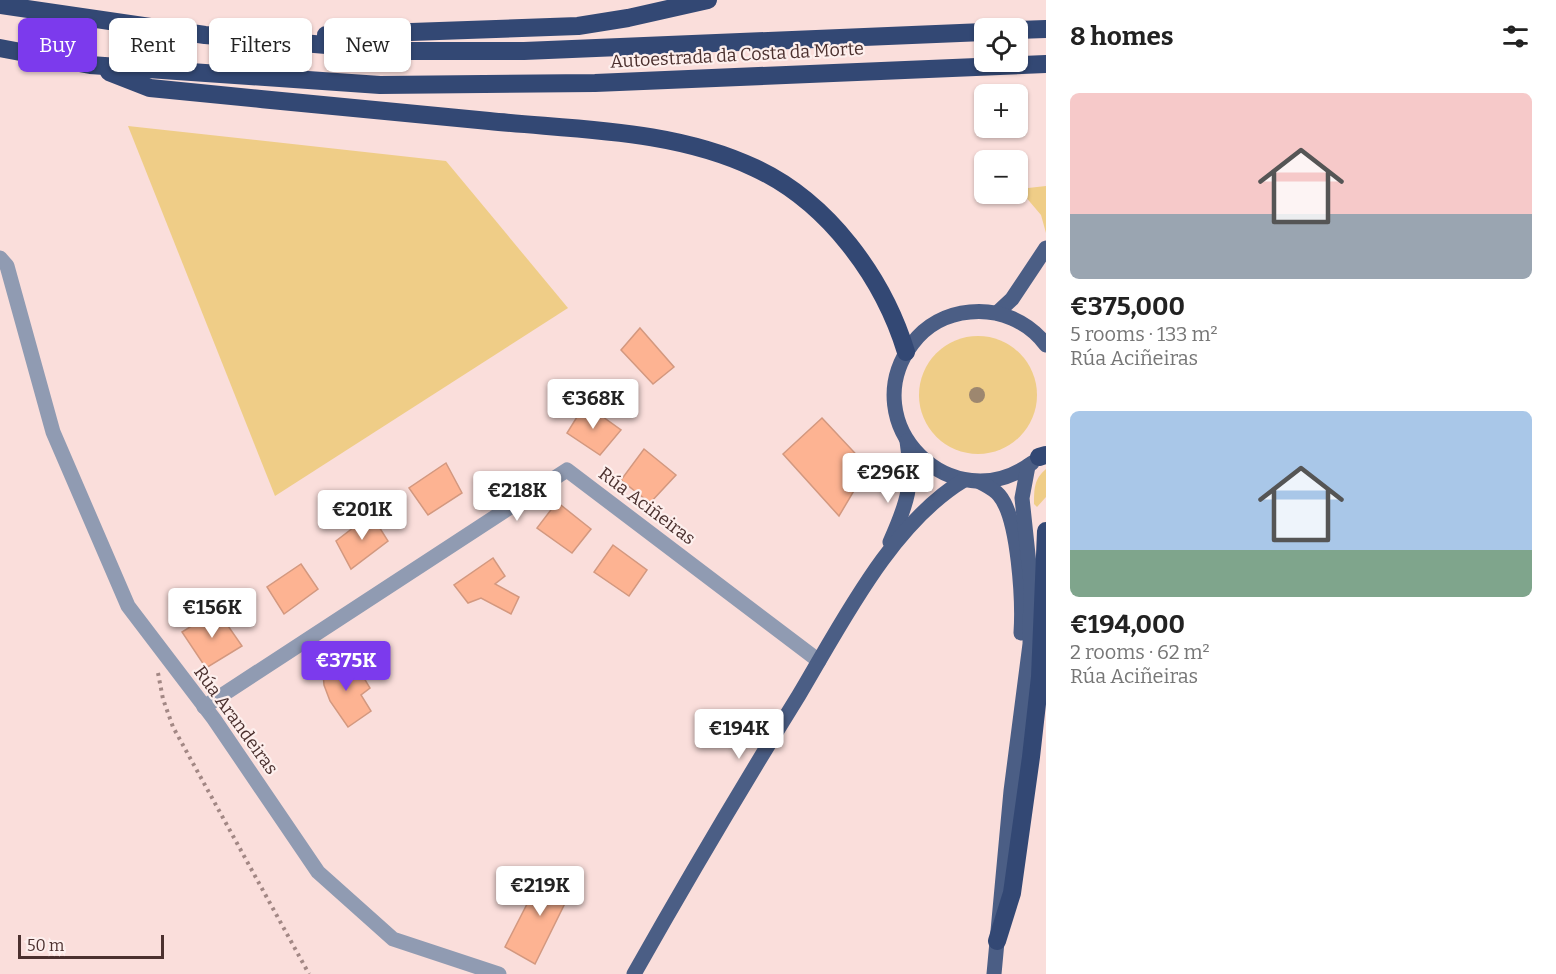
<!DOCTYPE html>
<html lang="en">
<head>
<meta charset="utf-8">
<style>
  :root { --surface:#fff; --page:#f2f2f2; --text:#222; --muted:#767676; --accent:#7c3aed }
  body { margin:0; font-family:Bitter,serif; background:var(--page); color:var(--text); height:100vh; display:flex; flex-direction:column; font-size:22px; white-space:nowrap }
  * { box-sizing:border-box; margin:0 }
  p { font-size:20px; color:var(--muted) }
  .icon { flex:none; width:33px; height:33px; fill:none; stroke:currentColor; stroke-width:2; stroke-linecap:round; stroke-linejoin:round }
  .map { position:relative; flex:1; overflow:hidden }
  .details { display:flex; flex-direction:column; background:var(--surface); width:510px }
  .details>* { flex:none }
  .top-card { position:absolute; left:18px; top:18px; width:570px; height:54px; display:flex; gap:12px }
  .fabs { position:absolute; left:974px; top:18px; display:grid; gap:12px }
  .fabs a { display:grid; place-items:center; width:54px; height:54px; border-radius:9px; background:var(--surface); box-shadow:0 2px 4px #0004; font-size:30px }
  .scale { position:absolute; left:18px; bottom:15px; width:146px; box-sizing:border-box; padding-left:6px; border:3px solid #4b302e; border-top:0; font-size:16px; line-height:21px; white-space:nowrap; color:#4b302e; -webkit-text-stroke:4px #fdefed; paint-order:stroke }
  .price { position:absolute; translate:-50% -51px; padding:0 14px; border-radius:6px; background:#fff; color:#222; font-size:20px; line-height:39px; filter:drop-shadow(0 2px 3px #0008) }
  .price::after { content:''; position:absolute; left:50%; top:36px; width:18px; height:14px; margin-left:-9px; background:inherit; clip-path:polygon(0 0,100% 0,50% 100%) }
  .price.active { background:var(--accent); color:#fff }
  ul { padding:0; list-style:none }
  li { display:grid; align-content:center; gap:12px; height:318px; padding:0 24px }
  li span { display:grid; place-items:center; height:186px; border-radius:9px; color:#555 }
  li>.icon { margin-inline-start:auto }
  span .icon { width:108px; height:108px; fill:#fffc; stroke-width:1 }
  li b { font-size:26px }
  h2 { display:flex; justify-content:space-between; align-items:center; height:72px; padding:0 24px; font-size:26px }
  .tag { padding:0 21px; border-radius:9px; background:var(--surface); box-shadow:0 2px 4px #0004; font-size:21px; line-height:54px }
  .tag.active { background:var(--accent); color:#fff }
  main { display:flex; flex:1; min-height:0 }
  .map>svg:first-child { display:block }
</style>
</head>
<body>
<main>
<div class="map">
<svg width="1046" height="974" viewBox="0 0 1046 974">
  <rect width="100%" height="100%" fill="#fadedb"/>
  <!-- green -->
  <g fill="#efcd87">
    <polygon points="128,126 446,161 568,308 275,496"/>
    <polygon points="1046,186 1046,233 1041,215 1019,189"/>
    <circle cx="978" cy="395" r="59"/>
    <path d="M1046,469V497L1037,507L1034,504C1034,489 1034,479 1046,469Z"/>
  </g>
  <!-- building -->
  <g fill="#fdb392" stroke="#d3987f" stroke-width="1.5">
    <polygon points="640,328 674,367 653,384 621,350"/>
    <polygon points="585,404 621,430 600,455 567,433"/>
    <polygon points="822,418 868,467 839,516 783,454"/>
    <polygon points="644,449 676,475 650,503 621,480"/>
    <polygon points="446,463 462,493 428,515 409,488"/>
    <polygon points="557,502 591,529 572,553 537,528"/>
    <polygon points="371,514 388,541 351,569 336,541"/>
    <polygon points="613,545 647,570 629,596 594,572"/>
    <polygon points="493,558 505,576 495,584 519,597 511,614 481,598 468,603 454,585"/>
    <polygon points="301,564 318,589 284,614 267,587"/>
    <polygon points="217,610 242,646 206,668 182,632"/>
    <polygon points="336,658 347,675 358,668 370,688 361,695 371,711 348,727 330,701 324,685 323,672"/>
    <polygon points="545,869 574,885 535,964 505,947"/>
  </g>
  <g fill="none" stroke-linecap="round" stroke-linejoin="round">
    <!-- path -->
    <polyline stroke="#a28784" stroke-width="4" stroke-dasharray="3 4.5" stroke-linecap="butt" points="158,673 163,699 173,727 309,974"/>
    <!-- minor -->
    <g stroke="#909bb2" stroke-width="15">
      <polyline points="0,258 7,266 53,432 128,606 214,719 318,872 393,939 499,974"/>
      <polyline points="204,707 567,470 819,661"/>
    </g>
    <!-- major -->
    <g stroke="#4b5e85" stroke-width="15">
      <polyline points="997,313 1012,299 1046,248"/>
      <path d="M1032,463C952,522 853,424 912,344C926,325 947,314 970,312C999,309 1028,321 1046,345"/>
      <path d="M980,482C987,486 994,489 999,495C1019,518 1023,603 1021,633"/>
      <path d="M890,542C907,504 914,484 907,441"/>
      <path d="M634,974C687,880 742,787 799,695C842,623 891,524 964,480"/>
      <polyline points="994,974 1011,791 1030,644 1031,583 1022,498 1028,466"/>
    </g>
    <!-- highway -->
    <g stroke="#334874" stroke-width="18">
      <polyline points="0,5 205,35 398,51 524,51 984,32"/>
      <polyline points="1017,30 1046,29"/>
      <polyline points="326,35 578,26 628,18 708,0"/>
      <polyline points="0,48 90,65 380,85 595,83 1046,64"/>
      <path d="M109,72L150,88C263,99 376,111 489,121C577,130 673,129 755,168C828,202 883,277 906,352"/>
      <polyline points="1039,457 1046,455"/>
      <polyline points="997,941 1012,893 1031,757 1040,677 1046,531"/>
    </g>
  </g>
  <!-- trees -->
  <circle fill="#9d876f" cx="977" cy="395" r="8"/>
  <g text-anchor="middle" stroke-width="4.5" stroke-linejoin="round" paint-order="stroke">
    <!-- street labels -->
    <g font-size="18" fill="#4b302e" stroke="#fdefed">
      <text transform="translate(737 55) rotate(-3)" y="6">Autoestrada da Costa da Morte</text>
      <text transform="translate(647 506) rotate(37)" y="6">Rúa Aciñeiras</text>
      <text transform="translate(236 720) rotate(54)" y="6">Rúa Arandeiras</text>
    </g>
  </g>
</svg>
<div class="fabs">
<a><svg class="icon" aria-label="locate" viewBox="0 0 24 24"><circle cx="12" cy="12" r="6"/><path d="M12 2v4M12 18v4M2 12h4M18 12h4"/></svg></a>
<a>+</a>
<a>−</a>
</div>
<div class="scale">50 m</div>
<b class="price" style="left:593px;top:430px">€368K</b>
<b class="price" style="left:888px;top:504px">€296K</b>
<b class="price" style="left:517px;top:522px">€218K</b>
<b class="price" style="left:362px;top:541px">€201K</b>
<b class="price" style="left:212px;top:639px">€156K</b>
<b class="price active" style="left:346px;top:692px">€375K</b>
<b class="price" style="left:739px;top:760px">€194K</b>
<b class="price" style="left:540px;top:917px">€219K</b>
<div class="top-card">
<a class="tag active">Buy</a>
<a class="tag">Rent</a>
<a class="tag">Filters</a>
<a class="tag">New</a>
</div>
</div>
<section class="details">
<h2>8 homes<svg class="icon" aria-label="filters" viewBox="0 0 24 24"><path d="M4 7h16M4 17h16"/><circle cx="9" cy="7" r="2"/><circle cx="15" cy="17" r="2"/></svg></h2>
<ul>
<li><span style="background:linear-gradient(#f6c9c9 65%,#9aa5b1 0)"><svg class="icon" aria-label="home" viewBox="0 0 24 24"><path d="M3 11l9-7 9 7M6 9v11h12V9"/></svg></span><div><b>€375,000</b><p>5 rooms · 133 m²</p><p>Rúa Aciñeiras</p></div></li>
<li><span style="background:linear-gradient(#a9c7e8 75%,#7fa58c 0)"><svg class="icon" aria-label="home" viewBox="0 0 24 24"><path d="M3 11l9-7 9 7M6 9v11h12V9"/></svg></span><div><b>€194,000</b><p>2 rooms · 62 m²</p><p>Rúa Aciñeiras</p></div></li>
</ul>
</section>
</main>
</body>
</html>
